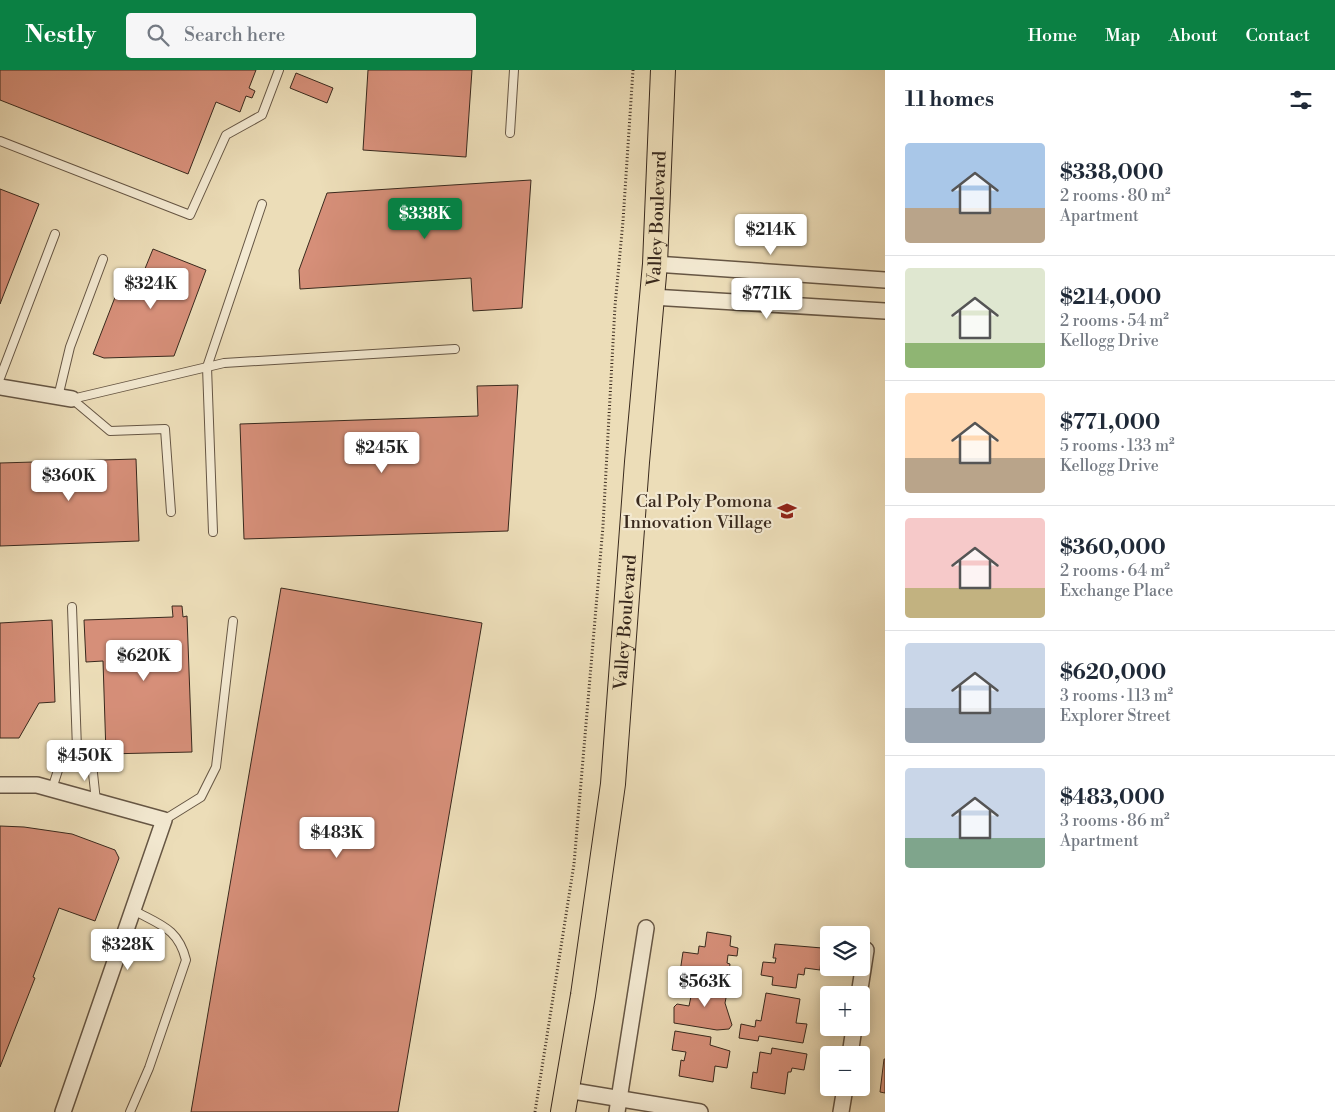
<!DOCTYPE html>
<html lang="en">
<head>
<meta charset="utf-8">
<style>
  :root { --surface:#fff; --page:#f6f6f7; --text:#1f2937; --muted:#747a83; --line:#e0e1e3; --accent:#0b8043 }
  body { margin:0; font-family:"Libre Bodoni",serif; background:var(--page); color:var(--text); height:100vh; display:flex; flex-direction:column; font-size:19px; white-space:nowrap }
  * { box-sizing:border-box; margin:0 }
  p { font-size:16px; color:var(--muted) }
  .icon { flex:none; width:28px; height:28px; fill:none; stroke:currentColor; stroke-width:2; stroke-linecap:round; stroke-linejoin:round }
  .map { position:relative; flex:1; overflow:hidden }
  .drawer { display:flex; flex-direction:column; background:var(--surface); width:450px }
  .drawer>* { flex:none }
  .tools { position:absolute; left:820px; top:856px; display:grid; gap:10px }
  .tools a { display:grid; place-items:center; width:50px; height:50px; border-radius:5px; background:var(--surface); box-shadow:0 2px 12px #0003; font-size:25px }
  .price { position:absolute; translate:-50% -42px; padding:0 11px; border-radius:5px; background:#fff; color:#222; font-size:16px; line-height:32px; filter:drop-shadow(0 1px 2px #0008) }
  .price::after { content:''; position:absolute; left:50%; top:30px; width:15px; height:11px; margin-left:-8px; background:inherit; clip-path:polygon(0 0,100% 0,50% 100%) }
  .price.on { background:var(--accent); color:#fff }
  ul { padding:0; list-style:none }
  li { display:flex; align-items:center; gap:15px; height:125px; padding:0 20px }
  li+li { border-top:1px solid var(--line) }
  li span { display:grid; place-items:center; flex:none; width:140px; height:100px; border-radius:5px; color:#555 }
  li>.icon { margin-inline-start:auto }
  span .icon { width:60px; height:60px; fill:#fffc; stroke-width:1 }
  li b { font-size:21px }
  h2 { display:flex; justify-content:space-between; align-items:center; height:60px; padding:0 20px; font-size:21px }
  header { display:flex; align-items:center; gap:30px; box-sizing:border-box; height:70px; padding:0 25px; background:var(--accent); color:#fff }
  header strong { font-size:24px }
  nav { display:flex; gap:28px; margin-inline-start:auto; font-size:18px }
  .search { width:350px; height:45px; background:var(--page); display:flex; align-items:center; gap:12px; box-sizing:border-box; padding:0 18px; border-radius:5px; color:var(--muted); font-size:19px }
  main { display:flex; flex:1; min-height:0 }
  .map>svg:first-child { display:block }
</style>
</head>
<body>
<header>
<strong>Nestly</strong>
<div class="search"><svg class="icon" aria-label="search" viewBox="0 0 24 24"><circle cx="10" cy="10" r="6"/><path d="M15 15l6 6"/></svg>Search here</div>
<nav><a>Home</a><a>Map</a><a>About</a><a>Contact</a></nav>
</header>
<main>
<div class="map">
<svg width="885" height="1042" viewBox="0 0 885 1042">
  <rect width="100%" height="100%" fill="#ecddb8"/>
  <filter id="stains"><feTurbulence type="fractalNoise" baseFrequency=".004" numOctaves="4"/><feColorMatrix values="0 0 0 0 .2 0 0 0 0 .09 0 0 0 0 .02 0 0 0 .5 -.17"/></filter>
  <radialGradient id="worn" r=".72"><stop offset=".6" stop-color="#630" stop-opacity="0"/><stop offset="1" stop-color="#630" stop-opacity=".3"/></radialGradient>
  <!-- building -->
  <g fill="#d68f79" stroke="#39291d">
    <polygon points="0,0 256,0 249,18 255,21 252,28 246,26 240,42 216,32 188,104 0,30"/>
    <polygon points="368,0 472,0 466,87 363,80"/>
    <polygon points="296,3 333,18 327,33 290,18"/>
    <polygon points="531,110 522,238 473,241 471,208 300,219 299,200 327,123"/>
    <polygon points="0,119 39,134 0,234"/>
    <polygon points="153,179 206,200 174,286 104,288 93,284 126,199 142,206"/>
    <polygon points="518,315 508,461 244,469 240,354 478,346 477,316"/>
    <polygon points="136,389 139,471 0,476 0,393"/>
    <polygon points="281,518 482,553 398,1042 191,1042"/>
    <polygon points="172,536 182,536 183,547 187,546 192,682 106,684 103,591 86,592 84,550 173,547"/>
    <polygon points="52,550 55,632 39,633 19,668 0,668 0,553"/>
    <polygon points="0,756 24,757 72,764 115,780 119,788 95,851 59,838 33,907 35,908 0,997"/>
    <polygon points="707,862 731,866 730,876 738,878 737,886 728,885 727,893 730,894 728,909 680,902 683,882 698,884 699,876 705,877"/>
    <polygon points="775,874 822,878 820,900 805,898 804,905 798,904 796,918 772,915 773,907 761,905 763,892 775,893 776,888 773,888"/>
    <polygon points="698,909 703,910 702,913 728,918 725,933 732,955 729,959 717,960 674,953 674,937 677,934 689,936 694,912 698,912"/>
    <polygon points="766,923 800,929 796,953 807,954 803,973 759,966 758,971 739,968 741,954 755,957 756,950 761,951"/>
    <polygon points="675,961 711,967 710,975 730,981 727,998 715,996 713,1012 679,1006 681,990 684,991 686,982 672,980"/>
    <polygon points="772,978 807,984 804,1000 792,998 791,1002 788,1002 785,1024 751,1018 753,1002 757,1003 760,982 771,984"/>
    <polygon points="884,989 885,989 885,1023 880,1022"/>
  </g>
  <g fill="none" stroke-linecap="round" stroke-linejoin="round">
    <!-- lane casing -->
    <g stroke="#665644" stroke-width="10">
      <g id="lane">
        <polyline points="510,63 514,0"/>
        <polyline points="0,71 190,145 226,65 262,45 279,0"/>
        <polyline points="0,308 55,164"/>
        <polyline points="58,327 70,277 103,189"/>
        <polyline points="72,329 224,293 455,279"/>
        <polyline points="72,329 110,361 165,359 171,442"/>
        <polyline points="213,462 207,297 262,134"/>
        <polyline points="72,537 77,679"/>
        <polyline points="52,719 60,694 77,679 92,694 96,731"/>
        <polyline points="164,750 201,727 216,697 233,551"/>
        <path d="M130,1042L149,998L186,890C178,858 160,855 133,840"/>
      </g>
    </g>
    <!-- street casing -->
    <g stroke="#665644" stroke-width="18">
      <g id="street">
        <polyline points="655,194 885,210"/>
        <polyline points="652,227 885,241"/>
        <polyline points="0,317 72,329"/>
        <polyline points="0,715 37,715 164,750 63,1042"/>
        <polyline points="859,925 866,880"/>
        <polyline points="850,985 854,958"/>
        <polyline points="567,1020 700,1042"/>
        <polyline points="617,1042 646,858"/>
        <polyline points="841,1042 845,1018"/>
      </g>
    </g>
    <!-- primary casing -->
    <g stroke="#39291d" stroke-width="26">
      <g id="primary">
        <path id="s1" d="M563,1042L583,925L613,714L637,392L655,194L663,0"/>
      </g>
    </g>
    <!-- path -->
    <polyline stroke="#39291d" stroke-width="3" stroke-dasharray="1 2.5" stroke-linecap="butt" points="535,1042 574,794 603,456 615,236 623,151 633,0"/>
    <!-- lane -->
    <use href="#lane" stroke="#f3e9d1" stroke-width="8"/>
    <!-- street -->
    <use href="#street" stroke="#f3e9d1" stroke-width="15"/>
    <!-- primary -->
    <use href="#primary" stroke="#ecddb8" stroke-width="24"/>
  </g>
  <!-- icons -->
  <defs>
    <g id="university-bare" transform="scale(1.5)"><path d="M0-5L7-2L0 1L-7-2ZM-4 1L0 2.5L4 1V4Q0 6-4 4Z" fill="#8f2418" stroke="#f3e9d1" stroke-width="2.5" paint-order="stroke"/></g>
  </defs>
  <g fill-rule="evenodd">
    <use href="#university-bare" x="787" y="441"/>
  </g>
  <g text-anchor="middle" stroke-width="4.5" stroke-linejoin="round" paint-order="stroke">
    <!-- street labels -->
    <g font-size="18" fill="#39291d" stroke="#f3e9d1">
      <text dy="6" stroke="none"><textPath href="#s1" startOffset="899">Valley Boulevard</textPath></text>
      <text dy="6" stroke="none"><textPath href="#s1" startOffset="494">Valley Boulevard</textPath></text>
    </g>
    <!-- poi labels -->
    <g font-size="18" fill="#39291d" stroke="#f3e9d1" text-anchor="end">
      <text x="772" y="437">Cal Poly Pomona<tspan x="772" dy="21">Innovation Village</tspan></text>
    </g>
  </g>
  <rect width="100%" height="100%" filter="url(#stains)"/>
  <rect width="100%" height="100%" fill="url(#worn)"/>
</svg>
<div class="tools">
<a><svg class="icon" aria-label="layers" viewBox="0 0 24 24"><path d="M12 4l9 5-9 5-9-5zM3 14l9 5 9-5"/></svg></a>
<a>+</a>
<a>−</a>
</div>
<b class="price on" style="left:425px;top:170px">$338K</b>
<b class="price" style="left:771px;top:186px">$214K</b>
<b class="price" style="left:151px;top:240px">$324K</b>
<b class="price" style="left:767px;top:250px">$771K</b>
<b class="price" style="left:382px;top:404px">$245K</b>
<b class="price" style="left:69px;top:432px">$360K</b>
<b class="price" style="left:144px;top:612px">$620K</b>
<b class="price" style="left:85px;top:712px">$450K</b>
<b class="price" style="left:337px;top:789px">$483K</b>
<b class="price" style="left:128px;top:901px">$328K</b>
<b class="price" style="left:705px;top:938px">$563K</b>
</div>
<section class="drawer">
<h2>11 homes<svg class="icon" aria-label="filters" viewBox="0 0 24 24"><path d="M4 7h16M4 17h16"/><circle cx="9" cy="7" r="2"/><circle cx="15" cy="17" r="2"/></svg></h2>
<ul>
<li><span style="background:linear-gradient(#a9c7e8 65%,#b9a48a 0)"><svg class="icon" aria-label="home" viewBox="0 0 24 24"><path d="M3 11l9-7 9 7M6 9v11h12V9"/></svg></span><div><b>$338,000</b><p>2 rooms · 80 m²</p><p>Apartment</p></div></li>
<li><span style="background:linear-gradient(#dfe7d0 75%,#8fb573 0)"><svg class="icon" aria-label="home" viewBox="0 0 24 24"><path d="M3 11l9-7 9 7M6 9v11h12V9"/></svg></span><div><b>$214,000</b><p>2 rooms · 54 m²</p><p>Kellogg Drive</p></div></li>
<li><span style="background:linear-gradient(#ffd9b3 65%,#b9a48a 0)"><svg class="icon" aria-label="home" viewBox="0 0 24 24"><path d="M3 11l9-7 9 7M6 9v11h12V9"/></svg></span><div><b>$771,000</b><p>5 rooms · 133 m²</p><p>Kellogg Drive</p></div></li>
<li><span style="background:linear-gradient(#f6c9c9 70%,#c2b280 0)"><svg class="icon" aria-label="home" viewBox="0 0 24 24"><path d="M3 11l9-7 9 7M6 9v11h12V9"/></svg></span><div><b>$360,000</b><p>2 rooms · 64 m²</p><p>Exchange Place</p></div></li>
<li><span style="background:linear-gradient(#c9d6e8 65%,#9aa5b1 0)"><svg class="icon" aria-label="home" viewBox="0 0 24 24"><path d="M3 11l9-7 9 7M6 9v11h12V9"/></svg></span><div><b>$620,000</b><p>3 rooms · 113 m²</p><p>Explorer Street</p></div></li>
<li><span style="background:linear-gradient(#c9d6e8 70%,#7fa58c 0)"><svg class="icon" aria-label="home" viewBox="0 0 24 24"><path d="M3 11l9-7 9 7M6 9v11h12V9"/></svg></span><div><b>$483,000</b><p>3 rooms · 86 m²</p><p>Apartment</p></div></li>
</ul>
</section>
</main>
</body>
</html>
